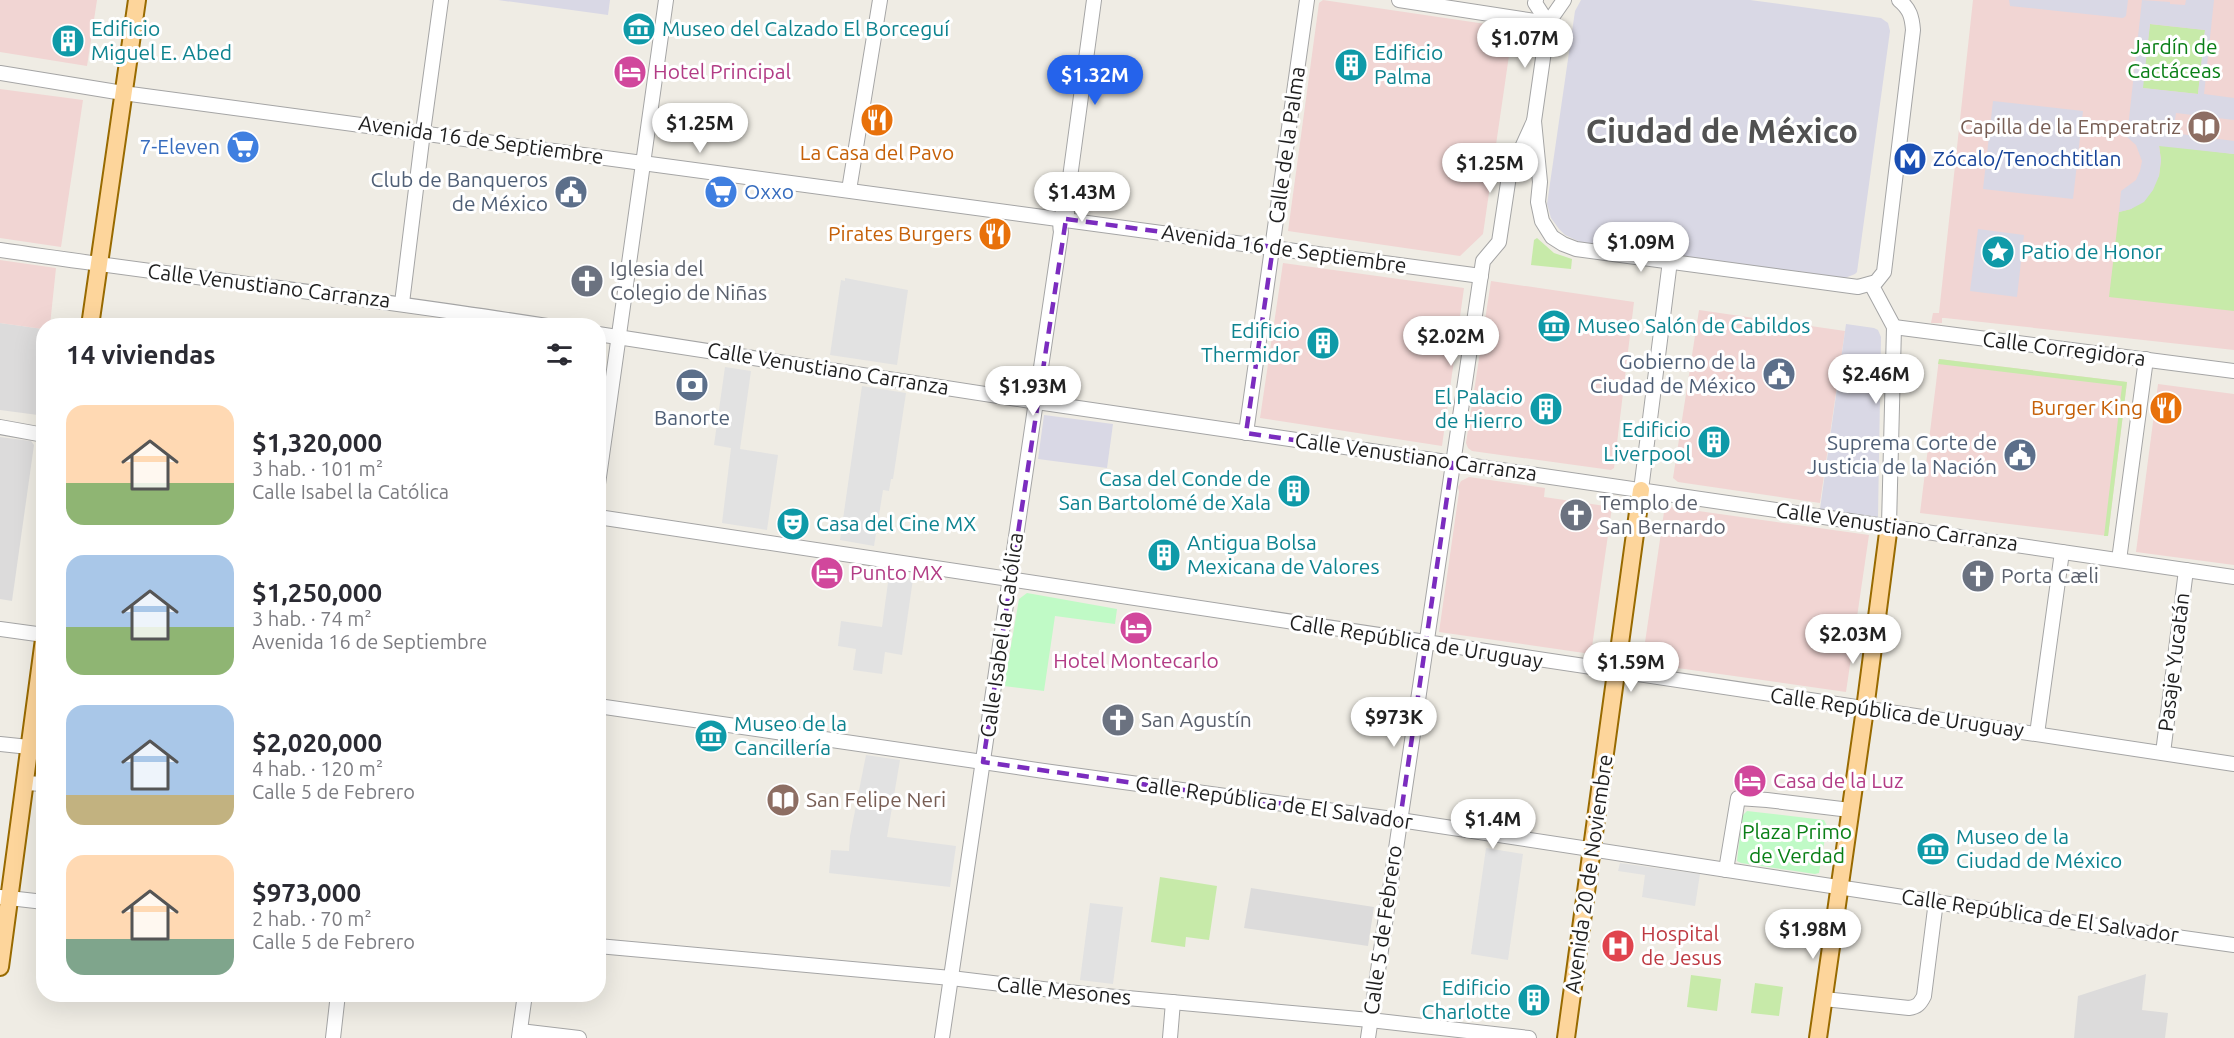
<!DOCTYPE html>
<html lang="es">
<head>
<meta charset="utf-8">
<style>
  :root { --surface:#fff; --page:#f7f7f7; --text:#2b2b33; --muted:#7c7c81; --accent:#2563eb }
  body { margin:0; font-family:Ubuntu,sans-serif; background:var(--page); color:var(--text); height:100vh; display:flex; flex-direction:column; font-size:22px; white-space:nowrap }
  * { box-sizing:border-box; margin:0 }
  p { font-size:20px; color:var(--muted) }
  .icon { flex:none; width:33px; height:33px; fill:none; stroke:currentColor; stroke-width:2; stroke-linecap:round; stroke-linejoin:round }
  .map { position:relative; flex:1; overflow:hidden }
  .details { position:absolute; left:36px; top:318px; width:570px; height:684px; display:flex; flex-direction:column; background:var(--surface); border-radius:24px; box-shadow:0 6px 24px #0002 }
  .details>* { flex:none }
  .price { position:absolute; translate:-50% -51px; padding:0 14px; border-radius:21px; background:#fff; color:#222; font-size:20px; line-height:39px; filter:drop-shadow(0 2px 3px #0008) }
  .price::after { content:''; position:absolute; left:50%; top:36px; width:18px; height:14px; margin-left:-9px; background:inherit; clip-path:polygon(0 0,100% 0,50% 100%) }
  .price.current { background:var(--accent); color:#fff }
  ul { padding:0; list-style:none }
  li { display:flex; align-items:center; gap:18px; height:150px; padding:0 30px }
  li span { display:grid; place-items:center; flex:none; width:168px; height:120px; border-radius:18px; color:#555 }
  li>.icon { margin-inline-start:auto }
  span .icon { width:72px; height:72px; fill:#fffc; stroke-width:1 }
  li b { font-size:26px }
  h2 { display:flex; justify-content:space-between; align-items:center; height:72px; padding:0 30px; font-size:26px }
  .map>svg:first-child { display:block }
</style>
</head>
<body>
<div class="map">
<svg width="2234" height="1038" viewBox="0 0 2234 1038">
  <rect width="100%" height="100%" fill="#efece4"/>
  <!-- residential -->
  <g fill="#dcdbdb">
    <polygon points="0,323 43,329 44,374 38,415 0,410"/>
    <polygon points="0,437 31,441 34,445 12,601 0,599"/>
    <polygon points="1251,888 1374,907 1368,946 1244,928"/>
    <polygon points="2146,974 2142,1010 2168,1013 2165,1038 2074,1038 2078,996"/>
  </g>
  <!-- commercial -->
  <g fill="#f1d5d3">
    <polygon points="0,0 97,0 87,66 0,52"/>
    <polygon points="1323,0 1513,28 1483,234 1460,256 1288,231 1319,3"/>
    <polygon points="1973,0 2234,0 2234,350 1945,318 1942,318 1942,323 1931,323 1933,313 1939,313"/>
    <polygon points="0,89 83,100 61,247 0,238"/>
    <polygon points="0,260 56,268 50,325 44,326 43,329 0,323"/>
    <polygon points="1283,263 1464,288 1442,446 1260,418"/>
    <polygon points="1491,281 1634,302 1614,468 1611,470 1472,451 1468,448 1466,443"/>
    <polygon points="1699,310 1845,331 1820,503 1678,482 1673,478"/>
    <polygon points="1939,359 2127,382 2108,536 1920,513"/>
    <polygon points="2158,384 2234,394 2234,565 2136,552"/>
    <polygon points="1469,477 1545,488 1544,497 1612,507 1591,654 1439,632 1459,492 1458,487 1461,481"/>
    <polygon points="1670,507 1869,535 1846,692 1642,663 1664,512"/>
  </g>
  <!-- grass -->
  <g fill="#c7eaa9">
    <polygon points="2150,24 2205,30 2198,94 2142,88"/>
    <polygon points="2159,145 2234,154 2234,311 2109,297 2119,212 2131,209 2159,176 2161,160"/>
    <polygon points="1537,238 1554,253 1572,259 1571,269 1531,265 1534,240"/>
    <polygon points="1939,359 2127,382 2108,536 2104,536 2122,386 1938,364"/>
    <polygon points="1160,877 1217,886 1209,940 1186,937 1185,947 1151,942"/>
    <polygon points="1691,975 1721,979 1717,1011 1687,1007"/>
    <polygon points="1755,983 1783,987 1779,1016 1751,1013"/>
  </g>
  <!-- park -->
  <g fill="#c0fac6">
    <polygon points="1027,593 1117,609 1115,624 1055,616 1044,691 1004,686 1019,599"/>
    <polygon points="1747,811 1824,820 1827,826 1819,873 1815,874 1741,863 1737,861 1742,816"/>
  </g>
  <!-- parking -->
  <g fill="#e2e2e2">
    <polygon points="845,278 908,290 897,365 830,355 841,280 845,281"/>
    <polygon points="725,367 751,371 740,449 778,455 767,530 722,523 731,448 714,445"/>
    <polygon points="862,386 906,393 893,479 891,479 889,491 883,490 874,546 840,540"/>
    <polygon points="889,575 913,579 902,655 885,652 882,674 853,670 856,649 838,646 841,621 882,627"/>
    <polygon points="866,755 900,760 887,837 956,846 950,887 829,873 831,850 849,851 850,836"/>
    <polygon points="1486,848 1523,854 1508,960 1471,954"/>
    <polygon points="1620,863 1700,874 1695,906 1642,897 1645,875 1618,871"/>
    <polygon points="1090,903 1123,907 1113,984 1080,980"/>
  </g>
  <!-- plaza -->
  <g fill="#d9d8e5" fill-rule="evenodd">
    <polygon points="498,0 610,0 608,15"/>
    <polygon points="1581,0 1750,0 1881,18 1888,23 1890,31 1857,272 1855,274 1845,278 1580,242 1565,235 1559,229 1551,218 1547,204 1575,11"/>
    <polygon points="2009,0 2128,0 2126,16 2123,18 2010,6"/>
    <path d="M2142,0L2170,2V4L2185,5L2186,0H2214L2204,94L2234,98V120L2176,113L2173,133L2234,141V154L2159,146L2161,160L2159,176L2153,190L2144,202L2131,209L2119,212L2121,191L2136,180L2140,171L2142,161L2136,145L2127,137ZM2150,24L2205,30L2198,94L2143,88Z"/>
    <polygon points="1993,101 2083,111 2073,199 1983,189"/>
    <polygon points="1978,229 2024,235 2017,297 1970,291"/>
    <polygon points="1846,324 1874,328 1878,330 1881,337 1878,517 1820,509"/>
    <polygon points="1044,415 1113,424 1107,468 1038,459"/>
  </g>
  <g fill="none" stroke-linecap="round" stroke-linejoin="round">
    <!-- minor casing -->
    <g stroke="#a5a5a5" stroke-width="16">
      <g id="minor">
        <polyline points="1399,0 1548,23"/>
        <polyline points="1536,0 1535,3 1548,23"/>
        <path d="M1564,0L1548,23L1534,121L1540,182L1538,202L1542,221L1552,237L1563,244L1576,249L1858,287L1876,282L1884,272L1913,30C1912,17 1910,9 1899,0"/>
        <polyline points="0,73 123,93 1481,276"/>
        <polyline points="849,190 880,0"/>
        <polyline points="1067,213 1066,207 1094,0"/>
        <path d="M0,250C182,277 365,297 547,326"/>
        <polyline points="1871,284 1894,327 1889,525"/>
        <polyline points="402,303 423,132 441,0"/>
        <polyline points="1894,327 2234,371"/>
        <polyline points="598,334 1037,402 2234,577"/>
        <polyline points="0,427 44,435"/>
        <polyline points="1246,433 1307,0"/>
        <polyline points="598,484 666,0"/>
        <polyline points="1641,490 1670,261"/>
        <polyline points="598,517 2234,764"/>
        <polyline points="2119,560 2146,359"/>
        <polyline points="0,629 44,635"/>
        <polyline points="598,706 1051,772 1400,820 2021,915 2234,945"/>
        <polyline points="2037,734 2062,552"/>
        <polyline points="0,744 29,747"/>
        <polyline points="2163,753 2186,570"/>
        <polyline points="24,783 44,784"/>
        <polyline points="1726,870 1738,798 1767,800 1850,810"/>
        <polyline points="0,897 44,902"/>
        <polyline points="598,946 951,978 1094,995 1370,1020 1529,1038"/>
        <path d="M1824,999L1909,1008C1917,1007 1920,1004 1924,996L1936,901"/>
        <polyline points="520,1031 579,1038"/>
        <polyline points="519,1037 525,994"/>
        <polyline points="333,1038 338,994"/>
        <path d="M942,1038L1061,232C1059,222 1061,215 1066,207"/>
        <polyline points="1170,1038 1173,1002"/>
        <polyline points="1368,1038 1483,261 1499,242 1509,176 1534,121"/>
      </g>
    </g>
    <!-- major casing -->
    <g stroke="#986a00" stroke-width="20">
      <g id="major">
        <polyline points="90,326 137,0"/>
        <polyline points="0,967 44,639"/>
        <polyline points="1566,1038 1641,490"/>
        <polyline points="1818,1038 1865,709 1889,525"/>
      </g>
    </g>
    <!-- minor -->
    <use href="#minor" stroke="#fff" stroke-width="14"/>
    <!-- major -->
    <use href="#major" stroke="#fdd59b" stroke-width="16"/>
  </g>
  <!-- marked area -->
  <path fill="none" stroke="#7b2cbf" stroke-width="4.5" stroke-dasharray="12 8" stroke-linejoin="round" d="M1066,219L1273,247L1246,433L1452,463L1400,820L983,762Z"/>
  <!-- icons -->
  <defs>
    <g id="museum-disc" transform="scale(1.725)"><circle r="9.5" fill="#0f9aa8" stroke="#fff"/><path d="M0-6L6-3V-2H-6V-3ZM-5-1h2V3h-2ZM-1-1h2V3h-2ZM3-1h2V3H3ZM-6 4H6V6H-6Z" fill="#fff"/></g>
    <g id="building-disc" transform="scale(1.725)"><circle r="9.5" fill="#0f9aa8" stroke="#fff"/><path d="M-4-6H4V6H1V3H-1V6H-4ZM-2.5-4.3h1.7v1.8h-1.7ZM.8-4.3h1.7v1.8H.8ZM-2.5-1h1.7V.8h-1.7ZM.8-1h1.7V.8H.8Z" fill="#fff"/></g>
    <g id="hotel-disc" transform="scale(1.725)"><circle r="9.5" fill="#d1479c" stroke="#fff"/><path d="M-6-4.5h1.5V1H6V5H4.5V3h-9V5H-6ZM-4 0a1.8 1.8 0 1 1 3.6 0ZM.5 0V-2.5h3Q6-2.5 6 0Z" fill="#fff"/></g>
    <g id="restaurant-disc" transform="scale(1.725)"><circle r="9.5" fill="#e8710a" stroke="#fff"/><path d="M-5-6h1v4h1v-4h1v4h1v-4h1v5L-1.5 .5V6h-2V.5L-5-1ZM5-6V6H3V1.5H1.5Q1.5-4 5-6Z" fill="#fff"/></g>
    <g id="library-disc" transform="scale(1.725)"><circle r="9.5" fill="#8d6e63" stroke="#fff"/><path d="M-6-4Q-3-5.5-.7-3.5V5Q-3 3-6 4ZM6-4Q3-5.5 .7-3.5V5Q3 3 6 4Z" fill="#fff"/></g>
    <g id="supermarket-disc" transform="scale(1.725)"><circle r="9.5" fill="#3f7fe0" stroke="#fff"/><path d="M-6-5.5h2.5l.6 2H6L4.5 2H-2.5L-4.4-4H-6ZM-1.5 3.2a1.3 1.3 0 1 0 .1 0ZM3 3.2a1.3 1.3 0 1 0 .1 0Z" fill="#fff"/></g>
    <g id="metro-disc" transform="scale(1.725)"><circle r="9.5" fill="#1a4fb4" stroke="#fff"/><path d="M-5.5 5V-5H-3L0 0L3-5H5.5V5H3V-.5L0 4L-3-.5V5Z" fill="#fff"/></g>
    <g id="civic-disc" transform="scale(1.725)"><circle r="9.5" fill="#5c6f8a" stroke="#fff"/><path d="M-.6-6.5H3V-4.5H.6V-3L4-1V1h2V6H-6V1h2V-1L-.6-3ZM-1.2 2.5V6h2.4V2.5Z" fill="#fff"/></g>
    <g id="sight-disc" transform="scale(1.725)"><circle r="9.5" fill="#0f9aa8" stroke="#fff"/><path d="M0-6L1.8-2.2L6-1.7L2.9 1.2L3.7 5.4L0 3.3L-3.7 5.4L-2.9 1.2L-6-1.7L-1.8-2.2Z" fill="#fff"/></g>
    <g id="church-disc" transform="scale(1.725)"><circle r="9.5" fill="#6b7280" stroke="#fff"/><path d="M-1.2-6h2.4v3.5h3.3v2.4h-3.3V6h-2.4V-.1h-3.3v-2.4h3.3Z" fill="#fff"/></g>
    <g id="bank-disc" transform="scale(1.725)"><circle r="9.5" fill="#5c6f8a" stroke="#fff"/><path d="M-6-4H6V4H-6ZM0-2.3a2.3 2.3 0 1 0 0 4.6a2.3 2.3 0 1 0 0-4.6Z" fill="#fff"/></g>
    <g id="theatre-disc" transform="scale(1.725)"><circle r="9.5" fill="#0f9aa8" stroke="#fff"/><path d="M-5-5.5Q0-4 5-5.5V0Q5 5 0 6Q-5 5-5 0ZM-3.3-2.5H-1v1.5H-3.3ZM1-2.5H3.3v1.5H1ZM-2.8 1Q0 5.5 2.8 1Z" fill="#fff"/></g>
    <g id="hospital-disc" transform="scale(1.725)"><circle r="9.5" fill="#e0444e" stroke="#fff"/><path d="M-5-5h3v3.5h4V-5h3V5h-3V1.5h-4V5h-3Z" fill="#fff"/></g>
  </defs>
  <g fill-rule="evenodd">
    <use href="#museum-disc" x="639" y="29"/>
    <use href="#building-disc" x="68" y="41"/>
    <use href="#building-disc" x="1351" y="65"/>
    <use href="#hotel-disc" x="630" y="72"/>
    <use href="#restaurant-disc" x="877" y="120"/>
    <use href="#library-disc" x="2204" y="127"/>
    <use href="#supermarket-disc" x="243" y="147"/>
    <use href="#metro-disc" x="1910" y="159"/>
    <use href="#civic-disc" x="571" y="192"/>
    <use href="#supermarket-disc" x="721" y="192"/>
    <use href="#restaurant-disc" x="995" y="234"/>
    <use href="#sight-disc" x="1998" y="252"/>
    <use href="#church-disc" x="587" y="281"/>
    <use href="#museum-disc" x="1554" y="326"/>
    <use href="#building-disc" x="1323" y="343"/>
    <use href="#civic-disc" x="1779" y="374"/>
    <use href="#bank-disc" x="692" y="385"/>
    <use href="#restaurant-disc" x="2166" y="408"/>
    <use href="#building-disc" x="1546" y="409"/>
    <use href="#building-disc" x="1714" y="442"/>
    <use href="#civic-disc" x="2020" y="455"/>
    <use href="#building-disc" x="1294" y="491"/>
    <use href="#church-disc" x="1576" y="515"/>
    <use href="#theatre-disc" x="793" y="524"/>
    <use href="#building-disc" x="1164" y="555"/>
    <use href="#hotel-disc" x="827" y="573"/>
    <use href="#church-disc" x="1978" y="576"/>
    <use href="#hotel-disc" x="1136" y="628"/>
    <use href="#church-disc" x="1118" y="720"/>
    <use href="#museum-disc" x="711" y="736"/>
    <use href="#hotel-disc" x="1750" y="781"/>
    <use href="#library-disc" x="783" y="800"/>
    <use href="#museum-disc" x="1933" y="849"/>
    <use href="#hospital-disc" x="1618" y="946"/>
    <use href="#building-disc" x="1534" y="1000"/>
  </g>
  <g text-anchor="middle" stroke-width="6" stroke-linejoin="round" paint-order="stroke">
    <!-- culture labels -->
    <g font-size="21" fill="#0d838f" stroke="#fff" text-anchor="start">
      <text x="91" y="36">Edificio<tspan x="91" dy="24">Miguel E. Abed</tspan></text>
      <text x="662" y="36">Museo del Calzado El Borceguí</text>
      <text x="1374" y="60">Edificio<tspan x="1374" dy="24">Palma</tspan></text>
      <text x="2021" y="259">Patio de Honor</text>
      <text x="1577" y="333">Museo Salón de Cabildos</text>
      <text x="1300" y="338" text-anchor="end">Edificio<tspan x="1300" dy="24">Thermidor</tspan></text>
      <text x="1523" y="404" text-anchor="end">El Palacio<tspan x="1523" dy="24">de Hierro</tspan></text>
      <text x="1691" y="437" text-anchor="end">Edificio<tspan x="1691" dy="24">Liverpool</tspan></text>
      <text x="1271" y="486" text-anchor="end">Casa del Conde de<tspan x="1271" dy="24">San Bartolomé de Xala</tspan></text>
      <text x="816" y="531">Casa del Cine MX</text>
      <text x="1187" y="550">Antigua Bolsa<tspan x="1187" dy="24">Mexicana de Valores</tspan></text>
      <text x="734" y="731">Museo de la<tspan x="734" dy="24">Cancillería</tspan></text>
      <text x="1956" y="844">Museo de la<tspan x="1956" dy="24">Ciudad de México</tspan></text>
      <text x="1511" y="995" text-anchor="end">Edificio<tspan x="1511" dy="24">Charlotte</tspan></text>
    </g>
    <!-- park labels -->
    <g font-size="21" fill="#097f16" stroke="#fff">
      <text x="2174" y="54">Jardín de<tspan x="2174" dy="24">Cactáceas</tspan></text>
      <text x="1797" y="839">Plaza Primo<tspan x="1797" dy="24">de Verdad</tspan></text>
    </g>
    <!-- hotel labels -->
    <g font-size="21" fill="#b23c85" stroke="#fff" text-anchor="start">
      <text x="653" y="79">Hotel Principal</text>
      <text x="850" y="580">Punto MX</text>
      <text x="1136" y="668" text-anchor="middle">Hotel Montecarlo</text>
      <text x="1773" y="788">Casa de la Luz</text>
    </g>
    <!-- education labels -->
    <g font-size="21" fill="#785e54" stroke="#fff" text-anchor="end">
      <text x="2181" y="134">Capilla de la Emperatriz</text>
      <text x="806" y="807" text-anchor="start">San Felipe Neri</text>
    </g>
    <!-- street labels -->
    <g font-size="21" fill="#1e1e1e" stroke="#fff">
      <text transform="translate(481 140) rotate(8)" y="7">Avenida 16 de Septiembre</text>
      <text transform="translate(1287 145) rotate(-82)" y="7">Calle de la Palma</text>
      <text transform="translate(1284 249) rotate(8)" y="7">Avenida 16 de Septiembre</text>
      <text transform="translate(269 286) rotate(7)" y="7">Calle Venustiano Carranza</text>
      <text transform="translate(2064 349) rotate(7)" y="7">Calle Corregidora</text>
      <text transform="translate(828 369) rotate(9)" y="7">Calle Venustiano Carranza</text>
      <text transform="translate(1416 457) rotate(8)" y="7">Calle Venustiano Carranza</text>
      <text transform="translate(1897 527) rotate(8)" y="7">Calle Venustiano Carranza</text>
      <text transform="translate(1002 635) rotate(-82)" y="7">Calle Isabel la Católica</text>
      <text transform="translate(1416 642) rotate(9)" y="7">Calle República de Uruguay</text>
      <text transform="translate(2174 662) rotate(-83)" y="7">Pasaje Yucatán</text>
      <text transform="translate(1897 713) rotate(8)" y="7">Calle República de Uruguay</text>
      <text transform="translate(1274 803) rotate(8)" y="7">Calle República de El Salvador</text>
      <text transform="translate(1589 874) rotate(-82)" y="7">Avenida 20 de Noviembre</text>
      <text transform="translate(2040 916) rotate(8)" y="7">Calle República de El Salvador</text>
      <text transform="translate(1383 930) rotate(-82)" y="7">Calle 5 de Febrero</text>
      <text transform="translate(1064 991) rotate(6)" y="7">Calle Mesones</text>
    </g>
    <!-- shop labels -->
    <g font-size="21" fill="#366cbe" stroke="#fff" text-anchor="end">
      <text x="220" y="154">7-Eleven</text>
      <text x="744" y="199" text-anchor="start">Oxxo</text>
    </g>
    <!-- food labels -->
    <g font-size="21" fill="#c56008" stroke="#fff" text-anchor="end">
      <text x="877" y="160" text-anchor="middle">La Casa del Pavo</text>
      <text x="972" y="241">Pirates Burgers</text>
      <text x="2143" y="415">Burger King</text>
    </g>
    <!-- transit labels -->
    <g font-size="21" fill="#164399" stroke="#fff" text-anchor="start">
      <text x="1933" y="166">Zócalo/Tenochtitlan</text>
    </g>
    <!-- service labels -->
    <g font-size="21" fill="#4e5e75" stroke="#fff" text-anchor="end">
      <text x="548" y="187">Club de Banqueros<tspan x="548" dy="24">de México</tspan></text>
      <text x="1756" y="369">Gobierno de la<tspan x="1756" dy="24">Ciudad de México</tspan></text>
      <text x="692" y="425" text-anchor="middle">Banorte</text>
      <text x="1997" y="450">Suprema Corte de<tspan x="1997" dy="24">Justicia de la Nación</tspan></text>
    </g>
    <!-- worship labels -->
    <g font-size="21" fill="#5b616d" stroke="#fff" text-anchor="start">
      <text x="610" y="276">Iglesia del<tspan x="610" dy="24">Colegio de Niñas</tspan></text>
      <text x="1599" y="510">Templo de<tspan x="1599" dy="24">San Bernardo</tspan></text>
      <text x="2001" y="583">Porta Cæli</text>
      <text x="1141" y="727">San Agustín</text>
    </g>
    <!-- health labels -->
    <g font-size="21" fill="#be3a42" stroke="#fff" text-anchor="start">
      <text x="1641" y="941">Hospital<tspan x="1641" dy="24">de Jesus</tspan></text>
    </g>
    <!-- town labels -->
    <g font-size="33" font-weight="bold" fill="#515151" stroke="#fff">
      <text x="1722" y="143">Ciudad de México</text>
    </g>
  </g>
</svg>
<b class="price" style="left:1525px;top:69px">$1.07M</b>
<b class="price current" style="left:1095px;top:106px">$1.32M</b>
<b class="price" style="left:700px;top:154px">$1.25M</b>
<b class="price" style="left:1490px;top:194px">$1.25M</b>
<b class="price" style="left:1082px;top:223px">$1.43M</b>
<b class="price" style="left:1641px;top:273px">$1.09M</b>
<b class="price" style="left:1451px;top:367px">$2.02M</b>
<b class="price" style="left:1876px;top:405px">$2.46M</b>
<b class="price" style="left:1033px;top:417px">$1.93M</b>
<b class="price" style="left:1853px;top:665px">$2.03M</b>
<b class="price" style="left:1631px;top:693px">$1.59M</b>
<b class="price" style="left:1394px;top:748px">$973K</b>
<b class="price" style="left:1493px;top:850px">$1.4M</b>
<b class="price" style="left:1813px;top:960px">$1.98M</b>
<section class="details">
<h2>14 viviendas<svg class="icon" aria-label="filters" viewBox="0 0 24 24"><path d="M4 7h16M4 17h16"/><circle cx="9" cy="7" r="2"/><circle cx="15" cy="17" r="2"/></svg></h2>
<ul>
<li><span style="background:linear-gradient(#ffd9b3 65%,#8fb573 0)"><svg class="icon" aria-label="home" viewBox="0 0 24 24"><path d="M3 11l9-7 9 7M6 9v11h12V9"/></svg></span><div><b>$1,320,000</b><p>3 hab. · 101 m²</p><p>Calle Isabel la Católica</p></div></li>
<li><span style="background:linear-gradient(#a9c7e8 60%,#8fb573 0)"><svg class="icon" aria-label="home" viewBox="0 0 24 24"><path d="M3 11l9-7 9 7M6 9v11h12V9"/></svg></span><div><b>$1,250,000</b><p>3 hab. · 74 m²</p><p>Avenida 16 de Septiembre</p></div></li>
<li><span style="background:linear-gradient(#a9c7e8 75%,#c2b280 0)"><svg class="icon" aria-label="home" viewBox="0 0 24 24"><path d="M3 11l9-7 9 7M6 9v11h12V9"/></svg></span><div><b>$2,020,000</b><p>4 hab. · 120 m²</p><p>Calle 5 de Febrero</p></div></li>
<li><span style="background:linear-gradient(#ffd9b3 70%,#7fa58c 0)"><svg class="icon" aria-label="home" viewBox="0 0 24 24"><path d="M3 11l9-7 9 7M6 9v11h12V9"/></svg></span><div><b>$973,000</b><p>2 hab. · 70 m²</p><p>Calle 5 de Febrero</p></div></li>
</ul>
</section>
</div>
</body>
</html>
